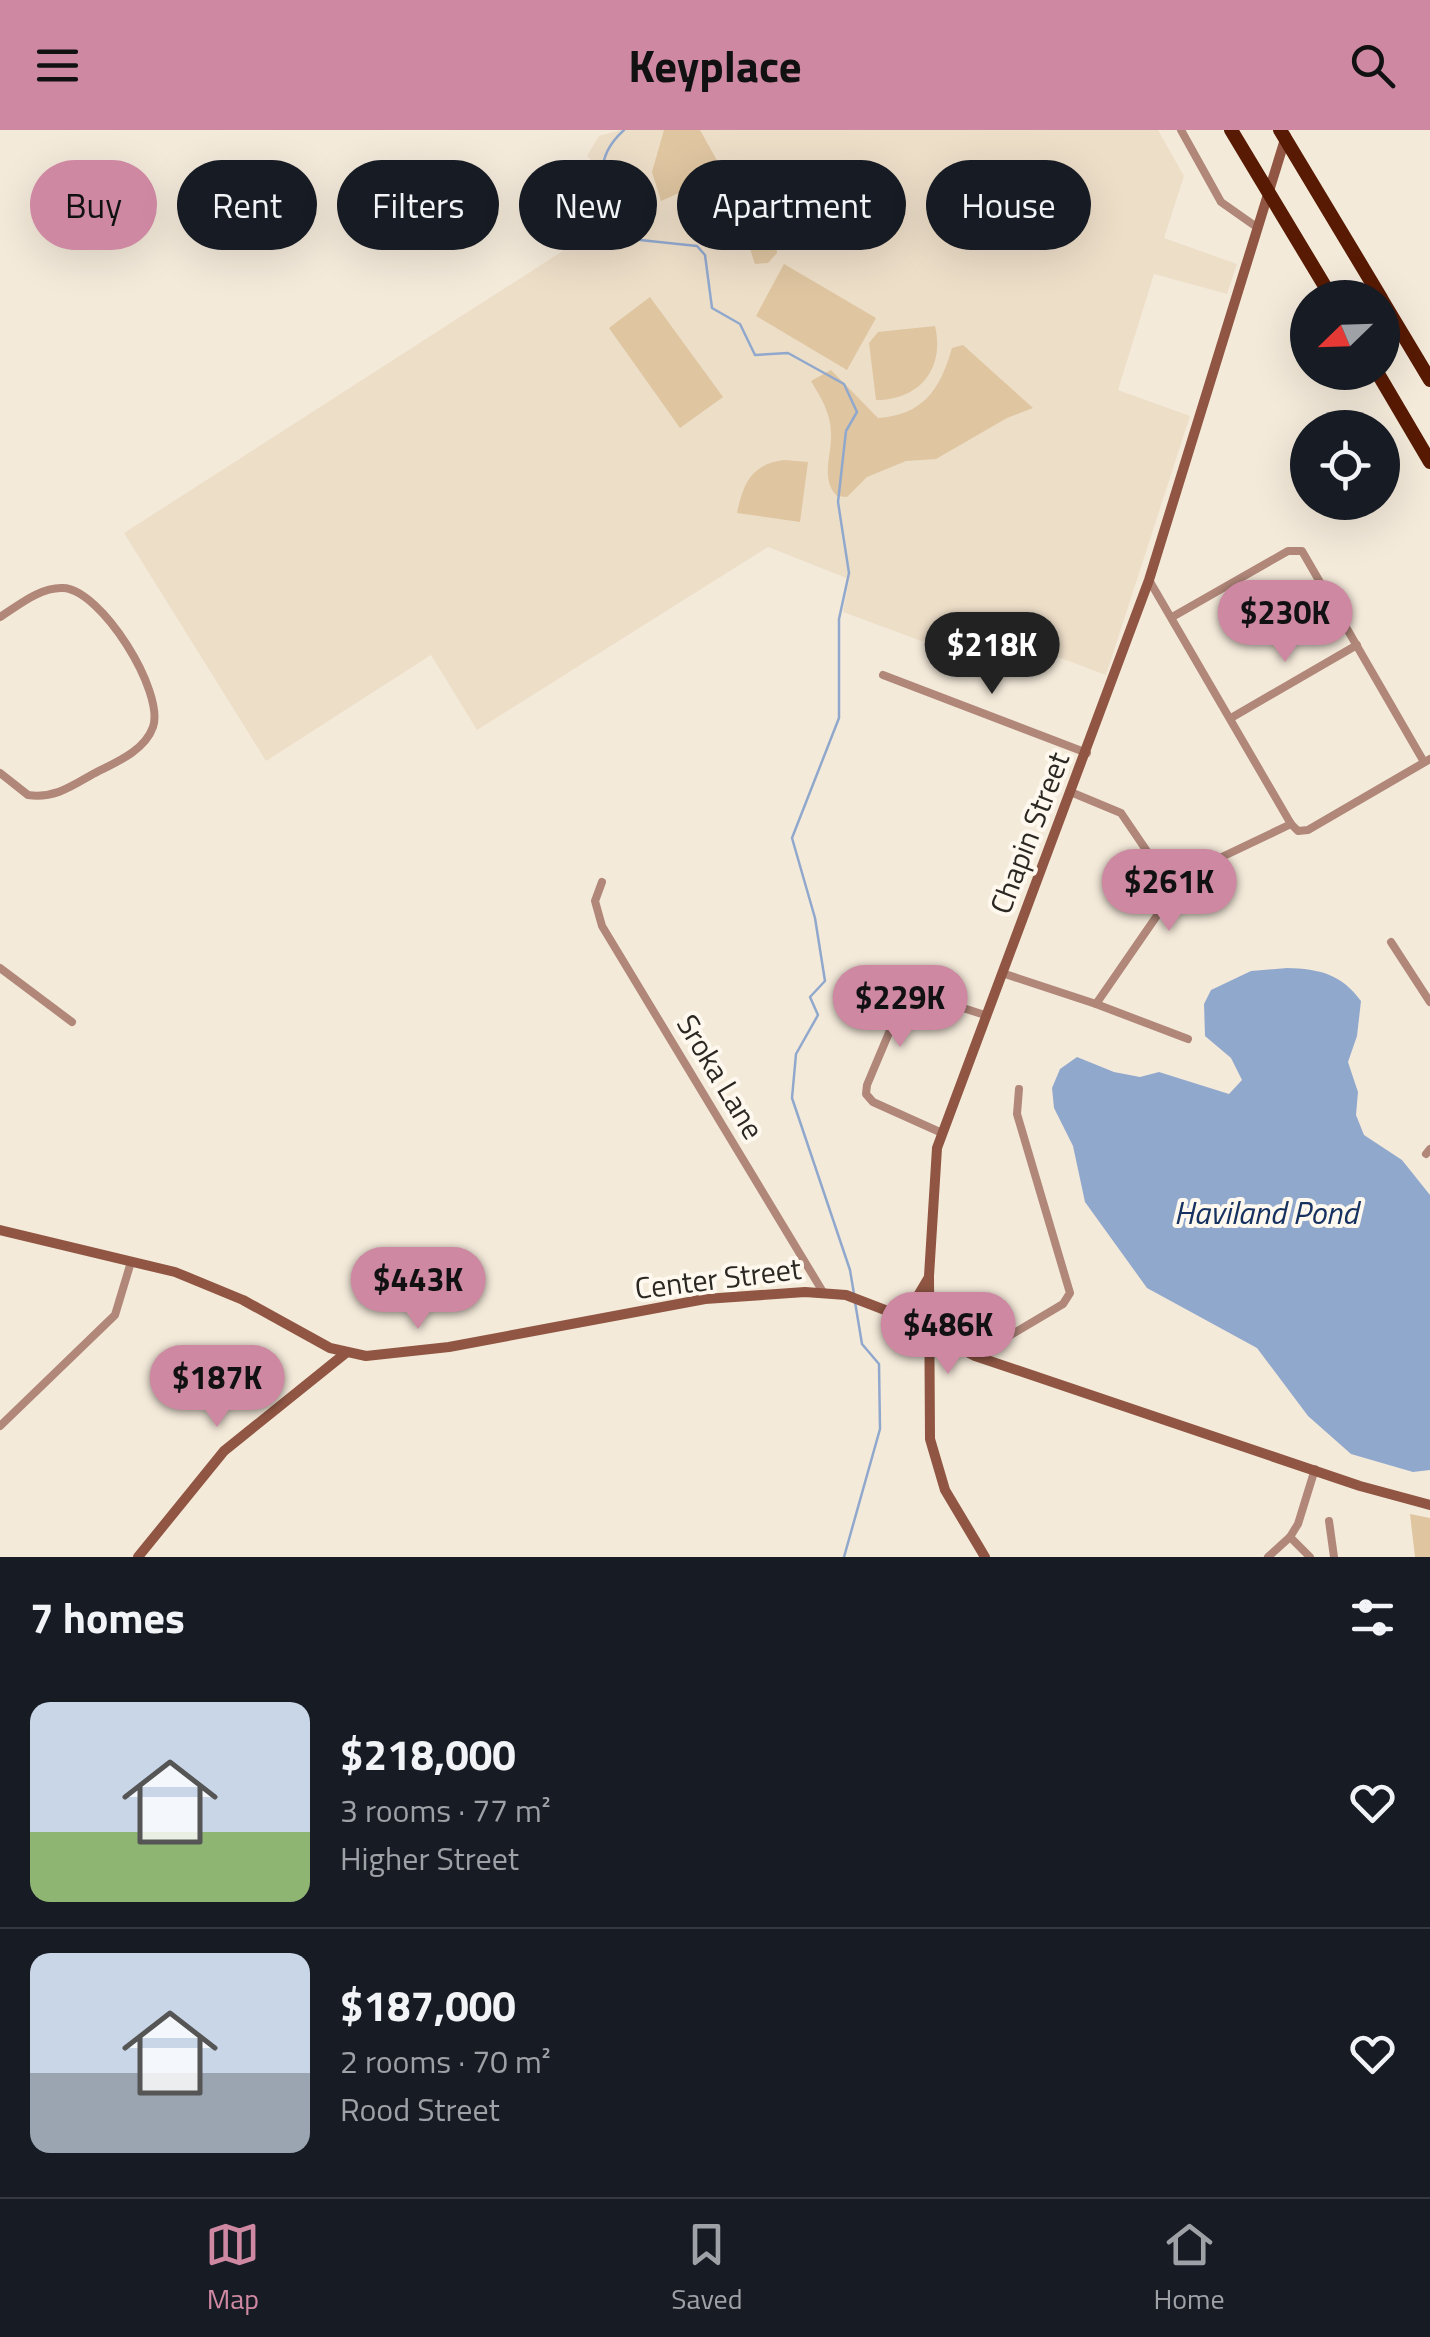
<!DOCTYPE html>
<html lang="en">
<head>
<meta charset="utf-8">
<style>
  :root { --surface:#171b24; --page:#242831; --text:#f1f3f6; --muted:#9ea1a6; --line:#363941; --accent:#ce88a2 }
  body { margin:0; font-family:"Titillium Web",sans-serif; background:var(--page); color:var(--text); height:100vh; display:flex; flex-direction:column; font-size:38px; white-space:nowrap }
  * { box-sizing:border-box; margin:0 }
  p { font-size:32px; color:var(--muted) }
  .icon { flex:none; width:55px; height:55px; fill:none; stroke:currentColor; stroke-width:2; stroke-linecap:round; stroke-linejoin:round }
  .map { position:relative; height:1427px; overflow:hidden }
  .sheet { display:flex; flex-direction:column; background:var(--surface); flex:1 }
  .sheet>* { flex:none }
  .top-card { position:absolute; left:30px; top:30px; width:1370px; height:90px; display:flex; gap:20px }
  .needle { width:65px; rotate:247deg }
  .buttons { position:absolute; left:1290px; top:150px; display:grid; gap:20px }
  .buttons a { display:grid; place-items:center; width:110px; height:110px; border-radius:50%; background:var(--surface); box-shadow:0 10px 40px #0002; font-size:50px }
  .price { position:absolute; translate:-50% -85px; padding:0 22px; border-radius:35px; background:var(--accent); color:#111; font-size:32px; line-height:65px; filter:drop-shadow(0 2px 5px #0008) }
  .price::after { content:''; position:absolute; left:50%; top:60px; width:30px; height:22px; margin-left:-15px; background:inherit; clip-path:polygon(0 0,100% 0,50% 100%) }
  .price.on { background:#222; color:#fff }
  ul { padding:0; list-style:none }
  li { display:flex; align-items:center; gap:30px; height:250px; padding:0 30px }
  li+li { border-top:2px solid var(--line) }
  li span { display:grid; place-items:center; flex:none; width:280px; height:200px; border-radius:20px; color:#555 }
  li>.icon { margin-inline-start:auto }
  span .icon { width:120px; height:120px; fill:#fffc; stroke-width:1 }
  li b { font-size:42px }
  h2 { display:flex; justify-content:space-between; align-items:center; height:120px; padding:0 30px; font-size:42px }
  .pill { padding:0 35px; border-radius:45px; background:var(--surface); box-shadow:0 10px 40px #0002; font-size:35px; line-height:90px }
  .pill.on { background:var(--accent); color:#111 }
  header { display:flex; justify-content:space-between; align-items:center; height:130px; padding:0 30px; background:var(--accent); color:#111; font-size:45px; font-weight:700 }
  .tabs { display:flex; justify-content:space-around; align-items:center; height:140px; border-top:2px solid var(--line); background:var(--surface); font-size:28px; color:var(--muted) }
  .tabs a { display:grid; justify-items:center; gap:5px }
  .tabs .on { color:var(--accent) }
  .map>svg:first-child { display:block }
</style>
</head>
<body>
<header><svg class="icon" aria-label="menu" viewBox="0 0 24 24"><path d="M4 6h16M4 12h16M4 18h16"/></svg>Keyplace<svg class="icon" aria-label="search" viewBox="0 0 24 24"><circle cx="10" cy="10" r="6"/><path d="M15 15l6 6"/></svg></header>
<div class="map">
<svg width="1430" height="1427" viewBox="0 0 1430 1427">
  <rect width="100%" height="100%" fill="#f4eada"/>
  <!-- built -->
  <polygon fill="#eddec8" points="621,0 1158,0 1184,46 1164,108 1237,134 1227,164 1154,144 1118,260 1190,286 1106,545 947,486 935,516 843,482 849,449 768,417 477,600 431,525 266,631 124,403 614,88 605,72 609,48 587,26 599,6"/>
  <!-- green -->
  <g fill="#dfc5a0">
    <polygon points="664,0 700,0 724,43 661,71 652,42"/>
    <polygon points="827,93 832,102 851,108 852,118 814,119 813,94"/>
    <polygon points="767,100 777,109 777,123 768,133 755,134 749,116 742,112 745,105 763,105"/>
    <polygon points="784,134 876,188 847,240 756,186"/>
    <polygon points="650,167 723,267 680,298 609,198"/>
    <path d="M935,196C945,238 920,270 876,270L869,213L878,202Z"/>
    <path d="M963,215L1033,278L1007,288L936,329L906,331L867,347L847,367L837,366C820,349 832,325 831,304C831,283 821,268 811,251L831,240L878,288C923,285 940,260 952,218Z"/>
    <path d="M784,330L808,332L800,392L737,383C743,354 751,334 784,330Z"/>
    <polygon points="1410,1384 1430,1388 1430,1427 1415,1427"/>
  </g>
  <!-- water -->
  <path fill="#91a8cd" d="M1287,838C1320,839 1341,844 1361,871L1357,906L1348,932L1358,962L1356,985L1364,1005L1402,1030L1430,1065V1340L1413,1342L1351,1324L1308,1286L1257,1218L1147,1158L1085,1072L1073,1016L1054,978L1052,958L1060,939L1077,927L1114,942L1140,947L1159,942L1229,964L1242,950L1231,928L1205,906L1204,874L1211,860L1251,841Z"/>
  <g fill="none" stroke-linecap="round" stroke-linejoin="round">
    <!-- stream -->
    <g stroke="#91a8cd" stroke-width="2.5">
      <path d="M624,0C582,38 609,75 640,110L697,116L705,125L712,178L740,194L755,225L788,223L844,254L857,282L846,301L838,372L849,443L839,489V588L792,708L815,788L825,851L810,867L818,885L796,924L792,968L850,1140L854,1164"/>
      <polyline points="844,1427 880,1299 879,1234 862,1214 855,1172"/>
    </g>
    <!-- minor -->
    <g stroke="#b08779" stroke-width="8">
      <polyline points="1181,0 1221,72 1258,98"/>
      <polyline points="1149,450 1291,694"/>
      <polyline points="1174,486 1288,421 1302,421 1424,632"/>
      <path d="M0,487C19,475 40,457 63,458C101,459 165,562 153,597C144,622 114,633 93,644C72,656 54,669 28,665L0,643"/>
      <polyline points="883,545 1087,623"/>
      <polyline points="1231,588 1357,515"/>
      <polyline points="1291,694 1298,701 1308,700 1430,629"/>
      <polyline points="602,752 595,771 602,796 823,1162"/>
      <polyline points="1174,761 1205,735 1291,694"/>
      <polyline points="1391,812 1430,872"/>
      <polyline points="0,838 72,892"/>
      <polyline points="1002,843 1096,874 1174,761 1121,683 1073,663"/>
      <polyline points="1096,874 1188,909"/>
      <polyline points="942,1003 873,972 866,964 867,955 907,860 985,885"/>
      <polyline points="1426,1024 1430,1019"/>
      <polyline points="975,1226 1063,1174 1070,1163 1017,984 1019,959"/>
      <polyline points="0,1296 115,1185 131,1132"/>
      <polyline points="1329,1391 1334,1427"/>
      <polyline points="1290,1407 1298,1394 1315,1339"/>
      <polyline points="1268,1427 1290,1407 1310,1427"/>
    </g>
    <!-- secondary -->
    <g stroke="#905643" stroke-width="10">
      <polyline points="0,1100 175,1142 243,1170 330,1218 366,1226 449,1217 705,1169 805,1162 846,1165 885,1180 975,1226 1360,1356 1430,1375"/>
      <polyline points="894,1184 916,1169 929,1147"/>
      <polyline points="138,1427 224,1321 347,1222"/>
      <polyline points="985,1427 945,1360 930,1309 929,1146 937,1018 1149,450 1286,6"/>
    </g>
    <!-- motorway -->
    <g stroke="#581a02" stroke-width="14">
      <polyline points="1231,0 1332,168"/>
      <polyline points="1280,0 1381,168"/>
      <polyline points="1382,170 1430,250"/>
      <polyline points="1377,242 1430,332"/>
    </g>
  </g>
  <g text-anchor="middle" stroke-width="8" stroke-linejoin="round" paint-order="stroke">
    <!-- street labels -->
    <g font-size="30" fill="#2b2722" stroke="#fef8ee">
      <text transform="translate(1030 703) rotate(-69)" y="10">Chapin Street</text>
      <text transform="translate(720 947) rotate(59)" y="10">Sroka Lane</text>
      <text transform="translate(718 1149) rotate(-7)" y="10">Center Street</text>
    </g>
    <!-- water labels -->
    <g font-size="32" font-style="italic" fill="#163261" stroke="#fef8ee">
      <text x="1266" y="1094">Haviland Pond</text>
    </g>
  </g>
</svg>
<div class="buttons">
<a><svg class="needle" viewBox="-14 -14 28 28"><path d="M0-13l5 13h-10z" fill="#e53935"/><path d="M0 13l5-13h-10z" fill="#9ea1a6"/></svg></a>
<a><svg class="icon" aria-label="locate" viewBox="0 0 24 24"><circle cx="12" cy="12" r="6"/><path d="M12 2v4M12 18v4M2 12h4M18 12h4"/></svg></a>
</div>
<b class="price" style="left:1285px;top:535px">$230K</b>
<b class="price on" style="left:992px;top:567px">$218K</b>
<b class="price" style="left:1169px;top:804px">$261K</b>
<b class="price" style="left:900px;top:920px">$229K</b>
<b class="price" style="left:418px;top:1202px">$443K</b>
<b class="price" style="left:948px;top:1247px">$486K</b>
<b class="price" style="left:217px;top:1300px">$187K</b>
<div class="top-card">
<a class="pill on">Buy</a>
<a class="pill">Rent</a>
<a class="pill">Filters</a>
<a class="pill">New</a>
<a class="pill">Apartment</a>
<a class="pill">House</a>
</div>
</div>
<section class="sheet">
<h2>7 homes<svg class="icon" aria-label="filters" viewBox="0 0 24 24"><path d="M4 7h16M4 17h16"/><circle cx="9" cy="7" r="2"/><circle cx="15" cy="17" r="2"/></svg></h2>
<ul>
<li><span style="background:linear-gradient(#c9d6e8 65%,#8fb573 0)"><svg class="icon" aria-label="home" viewBox="0 0 24 24"><path d="M3 11l9-7 9 7M6 9v11h12V9"/></svg></span><div><b>$218,000</b><p>3 rooms · 77 m²</p><p>Higher Street</p></div><svg class="icon" aria-label="heart" viewBox="0 0 24 24"><path d="M12 20l-8-8c-3-5 5-10 8-4 3-6 11-1 8 4z"/></svg></li>
<li><span style="background:linear-gradient(#c9d6e8 60%,#9aa5b1 0)"><svg class="icon" aria-label="home" viewBox="0 0 24 24"><path d="M3 11l9-7 9 7M6 9v11h12V9"/></svg></span><div><b>$187,000</b><p>2 rooms · 70 m²</p><p>Rood Street</p></div><svg class="icon" aria-label="heart" viewBox="0 0 24 24"><path d="M12 20l-8-8c-3-5 5-10 8-4 3-6 11-1 8 4z"/></svg></li>
</ul>
</section>
<nav class="tabs">
<a class="on"><svg class="icon" aria-label="map" viewBox="0 0 24 24"><path d="M3 6l6-2 6 2 6-2v14l-6 2-6-2-6 2zM9 4v14M15 6v14"/></svg>Map</a>
<a><svg class="icon" aria-label="saved" viewBox="0 0 24 24"><path d="M7 4h10v16l-5-4-5 4z"/></svg>Saved</a>
<a><svg class="icon" aria-label="home" viewBox="0 0 24 24"><path d="M3 11l9-7 9 7M6 9v11h12V9"/></svg>Home</a>
</nav>
</body>
</html>
